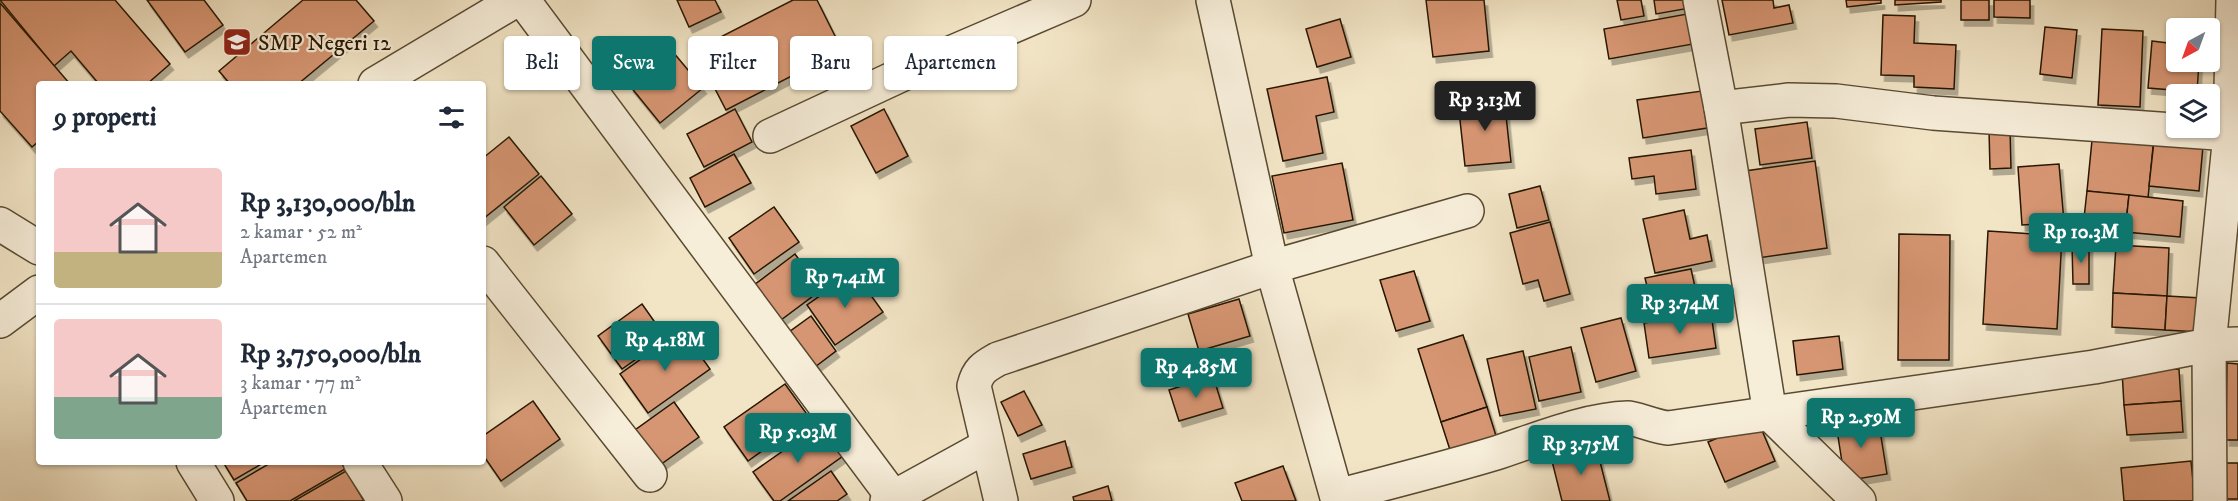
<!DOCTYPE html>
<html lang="id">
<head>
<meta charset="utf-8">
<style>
  :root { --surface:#fff; --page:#f2f2f3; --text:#1f2937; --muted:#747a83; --line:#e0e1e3; --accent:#0f766e }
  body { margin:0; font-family:"IM FELL DW Pica",serif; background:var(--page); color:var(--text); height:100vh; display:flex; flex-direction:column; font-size:22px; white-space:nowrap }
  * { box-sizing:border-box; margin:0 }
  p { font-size:20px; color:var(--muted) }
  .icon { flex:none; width:33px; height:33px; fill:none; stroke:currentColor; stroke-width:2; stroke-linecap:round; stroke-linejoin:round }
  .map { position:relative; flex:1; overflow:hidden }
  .sheet { position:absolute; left:36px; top:81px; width:450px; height:384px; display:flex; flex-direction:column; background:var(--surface); border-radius:6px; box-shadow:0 2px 4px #0004 }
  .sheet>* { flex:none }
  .top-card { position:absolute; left:504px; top:36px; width:570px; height:54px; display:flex; gap:12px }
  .needle { width:39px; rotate:221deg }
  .fabs { position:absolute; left:2166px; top:18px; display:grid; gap:12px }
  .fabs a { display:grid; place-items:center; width:54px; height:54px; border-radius:6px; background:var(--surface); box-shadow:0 2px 4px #0004; font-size:30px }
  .price { position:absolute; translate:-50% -51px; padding:0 14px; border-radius:6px; background:var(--accent); color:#fff; font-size:20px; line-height:39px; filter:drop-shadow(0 2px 3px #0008) }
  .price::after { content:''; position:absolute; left:50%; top:36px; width:18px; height:14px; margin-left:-9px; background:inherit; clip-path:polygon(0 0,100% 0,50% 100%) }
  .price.on { background:#222; color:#fff }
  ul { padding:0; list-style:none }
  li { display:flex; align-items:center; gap:18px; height:150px; padding:0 18px }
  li+li { border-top:2px solid var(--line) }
  li span { display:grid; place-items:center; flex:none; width:168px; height:120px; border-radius:6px; color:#555 }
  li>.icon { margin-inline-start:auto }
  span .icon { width:72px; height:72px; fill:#fffc; stroke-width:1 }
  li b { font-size:26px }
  h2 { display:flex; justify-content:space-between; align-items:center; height:72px; padding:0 18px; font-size:26px }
  .chip { padding:0 21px; border-radius:6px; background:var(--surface); box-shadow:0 2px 4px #0004; font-size:21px; line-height:54px }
  .chip.on { background:var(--accent); color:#fff }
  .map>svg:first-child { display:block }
</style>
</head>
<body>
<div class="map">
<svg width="2238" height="501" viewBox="0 0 2238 501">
  <defs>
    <filter id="shadow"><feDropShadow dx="3.5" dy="6" stdDeviation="0" flood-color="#0004"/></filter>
  </defs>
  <rect width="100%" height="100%" fill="#f2e5c6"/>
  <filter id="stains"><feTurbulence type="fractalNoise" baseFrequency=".00333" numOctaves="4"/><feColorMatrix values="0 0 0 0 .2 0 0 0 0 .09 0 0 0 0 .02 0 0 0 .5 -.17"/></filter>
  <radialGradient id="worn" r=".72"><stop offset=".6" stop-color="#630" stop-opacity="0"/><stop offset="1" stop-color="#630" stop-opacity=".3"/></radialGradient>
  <!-- building -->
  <g fill="#d79673" stroke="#251601" stroke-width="1.5" filter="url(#shadow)">
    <polygon points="0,0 115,0 170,64 147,84 99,84 71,51 54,66"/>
    <polygon points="147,0 204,0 223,25 185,52"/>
    <polygon points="303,0 356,0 374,21 298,84 230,84 219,71"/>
    <polygon points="677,0 715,0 721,12 689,27"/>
    <polygon points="793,0 817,0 842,50 726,110 695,50"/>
    <polygon points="1426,0 1484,0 1489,51 1433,57"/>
    <polygon points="1617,0 1641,0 1644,16 1621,20"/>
    <polygon points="1654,0 1688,0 1690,8 1656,14"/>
    <polygon points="1722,0 1773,0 1774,8 1789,5 1793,23 1729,35"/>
    <polygon points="1846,0 1881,0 1881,3 1847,7"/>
    <polygon points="1895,0 1941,0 1941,2 1895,5"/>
    <rect x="1961" y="0" width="28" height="20"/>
    <polygon points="1994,0 2030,0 2030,18 1994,17"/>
    <polygon points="0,3 70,84 39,84 39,141 32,147 0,111"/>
    <polygon points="1687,14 1693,44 1609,59 1604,29"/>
    <polygon points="1883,15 1915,16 1914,43 1956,45 1954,89 1914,87 1914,76 1881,75"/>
    <polygon points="1340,19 1351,57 1317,67 1306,29"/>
    <polygon points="2045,27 2077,30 2072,78 2040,74"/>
    <polygon points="2102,29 2143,31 2140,107 2098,105"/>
    <polygon points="2152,41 2176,44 2176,62 2199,62 2197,92 2148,88"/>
    <polygon points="673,52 703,88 660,123 630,86"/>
    <polygon points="1327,77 1334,112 1316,116 1323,153 1283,161 1267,89"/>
    <polygon points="1702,91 1707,128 1643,138 1637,100"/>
    <polygon points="1504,97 1511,162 1465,166 1458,102"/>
    <polygon points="735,109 752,142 704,167 687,134"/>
    <polygon points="884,109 908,156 876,173 851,126"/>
    <polygon points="1807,122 1812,158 1760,165 1755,129"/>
    <polygon points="2010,129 2011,168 1990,169 1989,130"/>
    <polygon points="2093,130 2154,137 2148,198 2087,191"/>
    <polygon points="509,137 539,174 483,219 483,158"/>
    <polygon points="2154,141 2203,146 2199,191 2149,186"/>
    <polygon points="1691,150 1696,189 1656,194 1654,176 1632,179 1629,158"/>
    <polygon points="734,154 751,183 705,207 690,178"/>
    <polygon points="1815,161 1827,248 1758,258 1745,171"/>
    <polygon points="1342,163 1353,220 1284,233 1272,176"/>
    <polygon points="2059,164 2064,222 2022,225 2018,167"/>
    <polygon points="541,176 572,214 534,245 504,207"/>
    <polygon points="1540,186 1549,220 1517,228 1509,194"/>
    <polygon points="2087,191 2129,195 2125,232 2083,227"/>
    <polygon points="2129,195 2183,201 2180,237 2125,232"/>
    <polygon points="774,207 799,242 754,274 729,238"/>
    <polygon points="1684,210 1690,239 1707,235 1712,261 1655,273 1643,219"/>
    <polygon points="1550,222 1570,294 1544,301 1538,280 1523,284 1510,233"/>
    <polygon points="1988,231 2062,236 2057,329 1983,324"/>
    <polygon points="1899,234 1950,235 1949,360 1898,360"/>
    <polygon points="2072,244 2089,245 2089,284 2073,284"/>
    <polygon points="2116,245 2169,248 2167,296 2113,293"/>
    <polygon points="795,254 821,290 781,320 754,285"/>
    <polygon points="1691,269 1700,309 1655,319 1645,278"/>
    <polygon points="1414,271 1430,321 1396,331 1380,280"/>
    <polygon points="854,272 883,312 835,345 807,305"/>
    <polygon points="2113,293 2167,296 2165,330 2112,327"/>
    <polygon points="2167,296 2201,298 2200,332 2165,330"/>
    <polygon points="1239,299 1250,336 1199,351 1188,314"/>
    <polygon points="642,304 666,338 622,369 598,336"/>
    <polygon points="1711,313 1716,348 1649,358 1644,323"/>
    <polygon points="811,316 836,351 815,367 789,332"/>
    <polygon points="1621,318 1636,371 1596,382 1581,328"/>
    <polygon points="682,330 710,369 648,413 620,374"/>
    <polygon points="1463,335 1487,407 1441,422 1418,349"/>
    <polygon points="1839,336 1843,369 1797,375 1793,341"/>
    <polygon points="1571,347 1581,392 1539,401 1529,357"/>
    <polygon points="1523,351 1536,409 1500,416 1487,359"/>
    <polygon points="2227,363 2238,364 2238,440 2226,440"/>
    <polygon points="2179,369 2181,401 2124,405 2122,371"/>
    <polygon points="1213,376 1223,408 1179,421 1169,390"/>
    <polygon points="785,384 809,417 748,461 724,427"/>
    <polygon points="1024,391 1042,425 1018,436 1001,402"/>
    <polygon points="533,401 560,439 501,481 483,455 483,436"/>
    <polygon points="2181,401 2183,432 2127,435 2124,405"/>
    <polygon points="674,402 699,437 660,465 635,430"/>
    <polygon points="1487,407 1497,439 1451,453 1441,422"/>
    <polygon points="1878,418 1887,474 1845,481 1836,424"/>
    <polygon points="1758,421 1775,461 1725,482 1708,442"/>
    <polygon points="820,425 843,456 780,501 774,501 753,472"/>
    <polygon points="1065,441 1072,467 1031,479 1023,454"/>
    <polygon points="1596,446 1610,501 1562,501 1551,457"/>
    <polygon points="2191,461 2195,501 2124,501 2121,468"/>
    <polygon points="223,462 265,462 234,480"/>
    <polygon points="272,462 341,462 345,469 290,501 247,501 236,483"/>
    <rect x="2213" y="463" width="25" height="36"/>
    <polygon points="1283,466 1296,501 1242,501 1235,483"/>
    <polygon points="346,471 364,501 294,501"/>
    <polygon points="831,471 847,494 837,501 788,501"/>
    <polygon points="1108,486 1112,501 1074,501 1073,497"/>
  </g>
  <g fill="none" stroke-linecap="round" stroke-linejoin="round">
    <!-- minor casing -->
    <g stroke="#584a32" stroke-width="36">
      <g id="minor">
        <polyline points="523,0 893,497"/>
        <polyline points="1213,0 1272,267 1338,501"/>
        <polyline points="1700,0 1721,108 1770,414 1859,501"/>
        <polyline points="375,84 516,0"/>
        <polyline points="1721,108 1789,100 1836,101 1933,113 2230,134"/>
        <polyline points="770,136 918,67 1074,0"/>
        <polyline points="0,224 39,248"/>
        <polyline points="483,263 650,475"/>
        <polyline points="0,321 39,292"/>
        <polyline points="193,462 217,501"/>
        <polyline points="360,462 385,501"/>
        <path d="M1337,496C1390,482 1443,469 1496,453C1536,440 1586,419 1628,418C1635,418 1656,427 1668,428L2094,367L2209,345L2238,344"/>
        <polyline points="887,501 987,446"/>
        <path d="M1001,501L974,386C978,370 984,367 998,359L1272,267L1467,211"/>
        <polyline points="2210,501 2209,345 2230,134 2233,0"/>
      </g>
    </g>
    <!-- minor -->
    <use href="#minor" stroke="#f7eeda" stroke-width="33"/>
  </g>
  <!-- icons -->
  <defs>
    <g id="school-square" transform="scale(1.5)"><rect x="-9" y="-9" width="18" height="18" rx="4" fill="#8f2418" stroke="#f7eeda"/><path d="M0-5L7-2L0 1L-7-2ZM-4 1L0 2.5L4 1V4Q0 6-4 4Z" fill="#fff"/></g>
  </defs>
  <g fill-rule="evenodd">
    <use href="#school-square" x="237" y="42"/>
  </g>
  <g text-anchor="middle" stroke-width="4.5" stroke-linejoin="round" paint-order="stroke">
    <!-- poi labels -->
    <g font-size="22" fill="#251601" stroke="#f7eeda" text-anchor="start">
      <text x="258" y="50">SMP Negeri 12</text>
    </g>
  </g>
  <rect width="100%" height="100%" filter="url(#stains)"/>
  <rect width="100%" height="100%" fill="url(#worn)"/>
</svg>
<div class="fabs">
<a><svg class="needle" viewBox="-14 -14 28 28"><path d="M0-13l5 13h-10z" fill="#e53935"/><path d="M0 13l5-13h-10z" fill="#747a83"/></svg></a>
<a><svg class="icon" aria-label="layers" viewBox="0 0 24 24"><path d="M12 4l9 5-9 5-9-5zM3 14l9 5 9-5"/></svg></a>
</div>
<b class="price on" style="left:1485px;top:132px">Rp 3.13M</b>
<b class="price" style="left:2081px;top:264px">Rp 10.3M</b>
<b class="price" style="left:845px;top:309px">Rp 7.41M</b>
<b class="price" style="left:1680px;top:335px">Rp 3.74M</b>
<b class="price" style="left:665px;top:372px">Rp 4.18M</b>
<b class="price" style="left:1196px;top:399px">Rp 4.85M</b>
<b class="price" style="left:1861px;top:449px">Rp 2.59M</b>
<b class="price" style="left:798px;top:464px">Rp 5.03M</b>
<b class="price" style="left:1581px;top:476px">Rp 3.75M</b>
<div class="top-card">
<a class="chip">Beli</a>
<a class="chip on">Sewa</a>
<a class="chip">Filter</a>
<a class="chip">Baru</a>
<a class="chip">Apartemen</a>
</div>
<section class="sheet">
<h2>9 properti<svg class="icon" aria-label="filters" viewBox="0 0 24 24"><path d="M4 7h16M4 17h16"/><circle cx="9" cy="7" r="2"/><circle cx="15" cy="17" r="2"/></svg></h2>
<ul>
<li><span style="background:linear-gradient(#f6c9c9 70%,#c2b280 0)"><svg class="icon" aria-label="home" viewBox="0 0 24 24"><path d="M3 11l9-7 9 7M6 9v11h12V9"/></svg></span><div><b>Rp 3,130,000/bln</b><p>2 kamar · 52 m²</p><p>Apartemen</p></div></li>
<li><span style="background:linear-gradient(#f6c9c9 65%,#7fa58c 0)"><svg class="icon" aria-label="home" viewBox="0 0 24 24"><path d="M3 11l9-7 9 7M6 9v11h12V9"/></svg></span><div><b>Rp 3,750,000/bln</b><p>3 kamar · 77 m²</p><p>Apartemen</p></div></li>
</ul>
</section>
</div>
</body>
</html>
